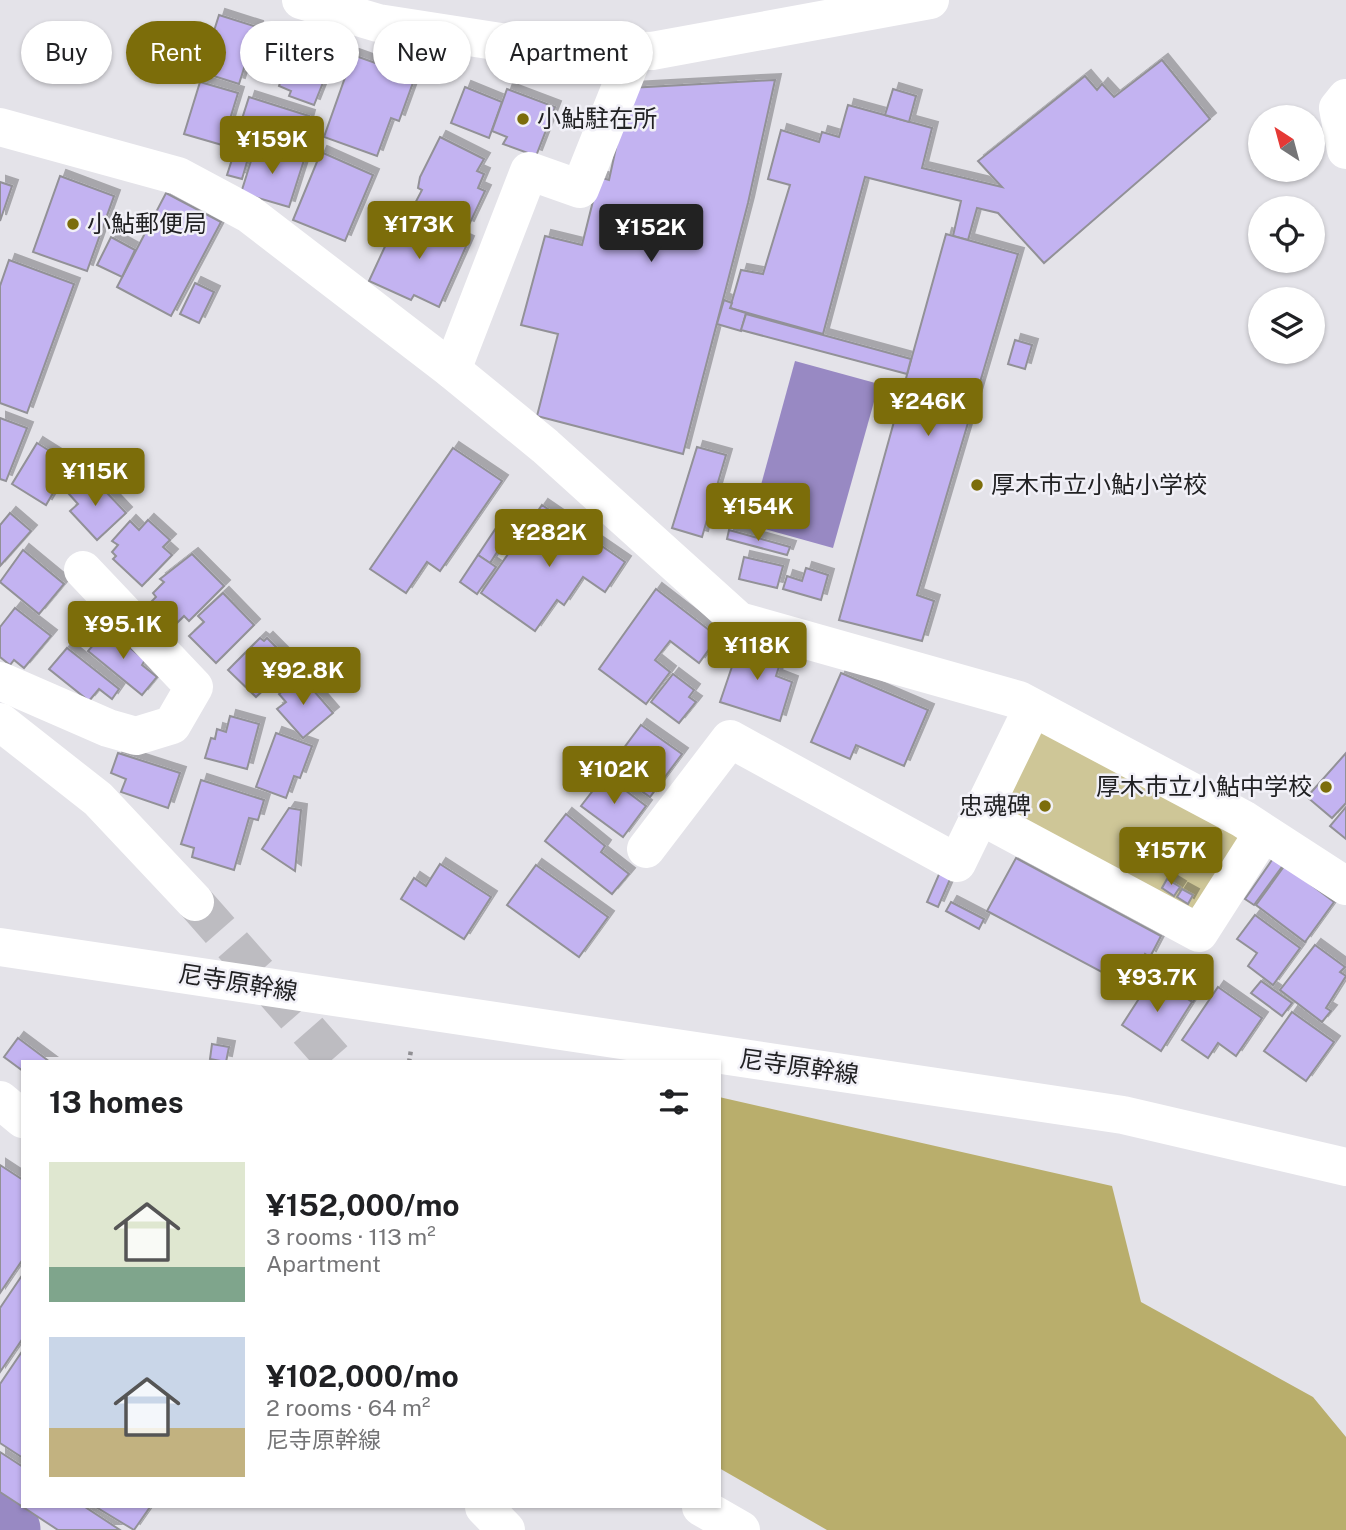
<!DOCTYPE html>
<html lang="en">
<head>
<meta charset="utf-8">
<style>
  :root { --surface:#fff; --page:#f6f6f6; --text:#202124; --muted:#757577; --accent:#7c6d0a }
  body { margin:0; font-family:"Public Sans","Noto Sans JP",sans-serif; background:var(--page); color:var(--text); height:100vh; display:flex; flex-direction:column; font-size:26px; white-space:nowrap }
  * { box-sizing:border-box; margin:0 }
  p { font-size:23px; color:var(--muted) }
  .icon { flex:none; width:38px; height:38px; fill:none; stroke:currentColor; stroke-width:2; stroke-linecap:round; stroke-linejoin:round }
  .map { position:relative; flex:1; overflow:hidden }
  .side { position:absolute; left:21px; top:1060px; width:700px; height:448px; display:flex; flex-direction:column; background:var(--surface); border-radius:0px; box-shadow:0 2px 5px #0004 }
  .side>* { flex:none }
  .hud { position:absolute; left:21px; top:21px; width:700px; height:63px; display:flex; gap:14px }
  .needle { width:46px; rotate:324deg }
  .controls { position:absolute; left:1248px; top:105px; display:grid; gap:14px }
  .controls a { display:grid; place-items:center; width:77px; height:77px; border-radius:50%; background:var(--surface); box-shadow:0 2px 5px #0004; font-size:35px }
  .price { position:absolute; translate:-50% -60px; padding:0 16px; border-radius:7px; background:var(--accent); color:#fff; font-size:23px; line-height:46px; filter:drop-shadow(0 2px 4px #0008) }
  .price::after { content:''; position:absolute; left:50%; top:42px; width:21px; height:16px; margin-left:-10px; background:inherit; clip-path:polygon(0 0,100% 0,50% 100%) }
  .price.on { background:#222; color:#fff }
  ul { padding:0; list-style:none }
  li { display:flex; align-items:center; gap:21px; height:175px; padding:0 28px }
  li span { display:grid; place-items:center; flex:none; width:196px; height:140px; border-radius:0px; color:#555 }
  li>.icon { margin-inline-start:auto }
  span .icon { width:84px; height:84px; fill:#fffc; stroke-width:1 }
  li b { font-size:30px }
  h2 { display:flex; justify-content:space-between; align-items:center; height:84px; padding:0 28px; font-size:30px }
  .tag { padding:0 24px; border-radius:32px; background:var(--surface); box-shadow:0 2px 5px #0004; font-size:24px; line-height:63px }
  .tag.on { background:var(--accent); color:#fff }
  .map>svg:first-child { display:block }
</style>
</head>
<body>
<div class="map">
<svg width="1346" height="1530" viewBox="0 0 1346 1530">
  <defs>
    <filter id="shadow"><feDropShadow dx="6" dy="-6" stdDeviation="0" flood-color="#0004"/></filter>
  </defs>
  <rect width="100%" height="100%" fill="#e4e3e9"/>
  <!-- green -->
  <polygon fill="#cec697" points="1036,723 1236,824 1247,847 1185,916 1007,820 1001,798"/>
  <!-- forest -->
  <polygon fill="#b9ae6c" points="719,1097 1112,1186 1141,1302 1313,1397 1346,1437 1346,1530 827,1530 719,1468"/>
  <!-- water -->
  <polygon fill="#9889c3" points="795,361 879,384 833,548 750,525"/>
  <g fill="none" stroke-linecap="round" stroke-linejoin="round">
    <!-- river -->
    <polyline stroke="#9889c3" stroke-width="75" points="0,1528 3,1530"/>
  </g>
  <!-- building -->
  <g fill="#c3b3f1" stroke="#929197" stroke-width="2" filter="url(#shadow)">
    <polygon points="219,15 257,27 239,84 201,72"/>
    <polygon points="303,38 336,50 314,105 289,96 291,91 279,86 285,69 290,70"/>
    <polygon points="353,55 415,77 399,121 391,118 377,156 324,137"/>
    <polygon points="1162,60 1210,119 1044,263 998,213 977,208 968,240 953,236 961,201 865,177 823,334 730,308 741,270 763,274 790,185 768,179 781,130 819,142 822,132 839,137 848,105 932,128 922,168 1002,187 978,161 1085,76 1097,90 1102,84 1114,97"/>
    <polygon points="775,80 748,203 683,454 537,416 558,334 521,325 545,236 582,245 599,177 609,180 629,88"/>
    <polygon points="200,82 238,93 222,145 184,134"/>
    <polygon points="465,87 502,102 489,138 451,123"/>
    <polygon points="507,89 555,107 536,156 503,144 507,137 492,131"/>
    <polygon points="893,89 916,96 909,122 885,115"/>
    <polygon points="249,97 309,116 299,153 248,137 253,123 242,119"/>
    <polygon points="440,137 484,159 477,171 484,174 478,188 485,191 468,227 460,223 455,233 411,211 422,190 418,188 420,177"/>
    <polygon points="237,144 251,148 242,179 227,175"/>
    <polygon points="256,145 304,160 289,207 241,193"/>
    <polygon points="321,152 373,175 345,241 293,220"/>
    <polygon points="60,176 114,196 87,271 33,252"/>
    <polygon points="0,182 12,186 0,221"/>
    <polygon points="166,193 221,222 171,316 117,287"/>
    <polygon points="405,213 468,242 439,307 414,295 411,300 369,281 388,240 392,241"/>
    <polygon points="946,234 1018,254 917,595 934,601 922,641 839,620"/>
    <polygon points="111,237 135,250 122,277 97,265"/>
    <polygon points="9,260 74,284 27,413 0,403 0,286"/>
    <polygon points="195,283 214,292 199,323 180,314"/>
    <polygon points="724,300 732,303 730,308 746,313 741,331 717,324"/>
    <polygon points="746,314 911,359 907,374 741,330"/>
    <polygon points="1015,340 1032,345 1025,369 1008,364"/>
    <polygon points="0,418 27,428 6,481 0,479"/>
    <polygon points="37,443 75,467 64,486 59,483 46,505 12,484"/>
    <polygon points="697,447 726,455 702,537 672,528"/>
    <polygon points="453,448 502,481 440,571 427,562 406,593 370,569"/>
    <polygon points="90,475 126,513 97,540 70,511 78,504 69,494"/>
    <polygon points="542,505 625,562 605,592 583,577 564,605 557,600 535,631 481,593"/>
    <polygon points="10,513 31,531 0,566 0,525"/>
    <polygon points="148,520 170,540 163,547 172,555 142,586 113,559 116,556 112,552 118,545 112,541 130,521 139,530"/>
    <polygon points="500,522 511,530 490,563 478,555"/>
    <polygon points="729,530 790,547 787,555 727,539"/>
    <polygon points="23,550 64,584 39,614 0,582"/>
    <polygon points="192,554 224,586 189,621 184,616 175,625 152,601 156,597 153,593 164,582 160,579"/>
    <polygon points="478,555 496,567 477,594 460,582"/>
    <polygon points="744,557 783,566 777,588 739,579"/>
    <polygon points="806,568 828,575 821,600 783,589 787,576 802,581"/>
    <polygon points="656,589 718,637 699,663 670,641 655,660 670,672 646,704 599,669"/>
    <polygon points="223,593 254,625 216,663 189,636 204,622 198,616"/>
    <polygon points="15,608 51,636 24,668 14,660 10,665 0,657 0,627"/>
    <polygon points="107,629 114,635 117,631 132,644 129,647 145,660 142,665 157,677 142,695 88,651"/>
    <polygon points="260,638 264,641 267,638 298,669 279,688 272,682 256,697 228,670"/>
    <polygon points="741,640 783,654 776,676 792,682 780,721 720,702"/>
    <polygon points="67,648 119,689 112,699 99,689 89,701 49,669"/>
    <polygon points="841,673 928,710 904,766 856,745 850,759 811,742"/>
    <polygon points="673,674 694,690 689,697 696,702 679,723 651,702"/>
    <polygon points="301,676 333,713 303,738 277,709 286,702 279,694"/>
    <polygon points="230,716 259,724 247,769 205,758 211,738 215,739 217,729 226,732"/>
    <polygon points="641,725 682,754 650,797 609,768"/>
    <polygon points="276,733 312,746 300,778 294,776 286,798 256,787"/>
    <polygon points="118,753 180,773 168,808 121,792 126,779 111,773"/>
    <polygon points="1346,753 1346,803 1332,818 1307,797"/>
    <polygon points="605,775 646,806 623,837 581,806"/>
    <polygon points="201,780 264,800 258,820 249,818 234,870 192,857 194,848 181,844"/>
    <polygon points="1346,807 1346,839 1330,826"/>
    <polygon points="289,808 301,810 295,871 262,849"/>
    <polygon points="566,814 605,846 601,852 629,874 612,894 545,841"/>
    <polygon points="1274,857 1284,864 1254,905 1245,899"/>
    <polygon points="1016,858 1161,936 1150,957 1145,954 1128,986 987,911"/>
    <polygon points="440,864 491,897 464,939 401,899 414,878 426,886"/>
    <polygon points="536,865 608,917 579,957 507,905"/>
    <polygon points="1285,865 1334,902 1305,942 1256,905"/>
    <polygon points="940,872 951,877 938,907 927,902"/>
    <polygon points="1167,879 1180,887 1174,896 1162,888"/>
    <polygon points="1182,889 1193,895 1188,904 1177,897"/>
    <polygon points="951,902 984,919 979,929 946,911"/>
    <polygon points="1255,915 1300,948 1273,985 1248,966 1257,953 1237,939"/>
    <polygon points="1315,945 1345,967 1340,972 1346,976 1326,1008 1331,1011 1322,1022 1280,990"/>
    <polygon points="1172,972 1199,993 1193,1002 1165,981"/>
    <polygon points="1151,980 1163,987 1165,983 1192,1002 1161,1051 1122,1025"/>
    <polygon points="1261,981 1292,1003 1282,1016 1251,993"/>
    <polygon points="1218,987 1262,1018 1236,1056 1218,1043 1208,1058 1182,1040"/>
    <polygon points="1292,1012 1334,1042 1306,1081 1264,1051"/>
    <polygon points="18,1038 50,1062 23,1062 23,1071 4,1057"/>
    <polygon points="212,1044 229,1047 226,1062 210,1059"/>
    <polygon points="0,1165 23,1180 23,1259 0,1293"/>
    <polygon points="23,1274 23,1338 0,1372 0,1308"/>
    <polygon points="23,1350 23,1458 0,1443 0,1384"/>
    <polygon points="0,1452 23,1467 23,1507 0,1492"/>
    <polygon points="23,1507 85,1507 120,1530 58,1530"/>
    <polygon points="96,1507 150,1507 134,1530"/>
  </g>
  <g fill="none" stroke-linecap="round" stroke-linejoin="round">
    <!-- minor-tunnel -->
    <polyline stroke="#bdbcc1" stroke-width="38" stroke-dasharray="38 19" stroke-linecap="butt" points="195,902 336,1062"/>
    <!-- path -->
    <polyline stroke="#908f93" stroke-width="4.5" stroke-dasharray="3.5 3.5" stroke-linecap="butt" points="409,1062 411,1050"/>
    <!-- minor -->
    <g stroke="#fff" stroke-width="38">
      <polyline points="301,0 378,23 527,46 652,51 930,0"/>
      <polyline points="1346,98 1338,108 1346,150"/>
      <polyline points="0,127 178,176 249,214 452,370 545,446 739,621 1019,700 1243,819 1346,886"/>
      <polyline points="452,370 529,171 580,189 635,51"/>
      <polyline points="0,681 108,728 136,736 172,725 194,687 83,570"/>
      <polyline points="0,722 98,799 195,902"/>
      <polyline points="981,816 1199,933 1263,833"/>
      <polyline points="646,849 730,739 957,863 1032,709"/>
      <polyline points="0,947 1123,1115 1346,1167"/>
      <polyline points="0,1100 23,1119"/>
      <polyline points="484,1507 506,1530"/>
      <polyline points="701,1507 741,1530"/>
    </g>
  </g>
  <!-- markers -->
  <g fill="#7c6d0a" stroke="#f1f0f7" stroke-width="2.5">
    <circle cx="523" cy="119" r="7"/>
    <circle cx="73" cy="224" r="7"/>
    <circle cx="977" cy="485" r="7"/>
    <circle cx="1326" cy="787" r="7"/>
    <circle cx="1045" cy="806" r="7"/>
  </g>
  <g text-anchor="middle" stroke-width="5" stroke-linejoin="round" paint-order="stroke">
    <!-- poi labels -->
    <g font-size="24" fill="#212123" stroke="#f1f0f7" text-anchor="start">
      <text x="537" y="127">小鮎駐在所</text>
      <text x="87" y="232">小鮎郵便局</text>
      <text x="991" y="493">厚木市立小鮎小学校</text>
      <text x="1312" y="795" text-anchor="end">厚木市立小鮎中学校</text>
      <text x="1031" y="814" text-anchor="end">忠魂碑</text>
    </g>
    <!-- street labels -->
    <g font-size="24" fill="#212123" stroke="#f1f0f7">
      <text transform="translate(238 983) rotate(9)" y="8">尼寺原幹線</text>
      <text transform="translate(799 1067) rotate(8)" y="8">尼寺原幹線</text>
    </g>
  </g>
</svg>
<div class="controls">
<a><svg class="needle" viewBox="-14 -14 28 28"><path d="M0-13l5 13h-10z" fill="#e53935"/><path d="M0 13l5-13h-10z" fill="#757577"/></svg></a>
<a><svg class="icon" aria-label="locate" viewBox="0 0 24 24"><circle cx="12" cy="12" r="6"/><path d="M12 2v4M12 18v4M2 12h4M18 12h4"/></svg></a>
<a><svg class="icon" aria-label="layers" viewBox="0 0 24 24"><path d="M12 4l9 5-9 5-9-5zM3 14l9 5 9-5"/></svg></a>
</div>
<b class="price" style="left:272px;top:176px">¥159K</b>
<b class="price" style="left:419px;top:261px">¥173K</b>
<b class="price on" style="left:651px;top:264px">¥152K</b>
<b class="price" style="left:928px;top:438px">¥246K</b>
<b class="price" style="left:95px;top:508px">¥115K</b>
<b class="price" style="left:758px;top:543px">¥154K</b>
<b class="price" style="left:549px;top:569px">¥282K</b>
<b class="price" style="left:123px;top:661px">¥95.1K</b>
<b class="price" style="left:757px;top:682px">¥118K</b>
<b class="price" style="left:303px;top:707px">¥92.8K</b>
<b class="price" style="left:614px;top:806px">¥102K</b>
<b class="price" style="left:1171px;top:887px">¥157K</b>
<b class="price" style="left:1157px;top:1014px">¥93.7K</b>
<div class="hud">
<a class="tag">Buy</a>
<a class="tag on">Rent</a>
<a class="tag">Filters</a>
<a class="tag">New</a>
<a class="tag">Apartment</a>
</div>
<section class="side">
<h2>13 homes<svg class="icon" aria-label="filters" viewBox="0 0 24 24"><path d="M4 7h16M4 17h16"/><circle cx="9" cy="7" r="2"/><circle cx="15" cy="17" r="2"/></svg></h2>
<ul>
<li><span style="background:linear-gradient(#dfe7d0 75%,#7fa58c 0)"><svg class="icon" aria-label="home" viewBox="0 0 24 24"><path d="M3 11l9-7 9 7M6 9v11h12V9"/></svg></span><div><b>¥152,000/mo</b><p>3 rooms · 113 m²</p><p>Apartment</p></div></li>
<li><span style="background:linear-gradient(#c9d6e8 65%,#c2b280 0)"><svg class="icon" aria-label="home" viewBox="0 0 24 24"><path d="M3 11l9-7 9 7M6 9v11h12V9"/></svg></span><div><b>¥102,000/mo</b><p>2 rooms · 64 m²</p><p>尼寺原幹線</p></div></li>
</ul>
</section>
</div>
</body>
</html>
